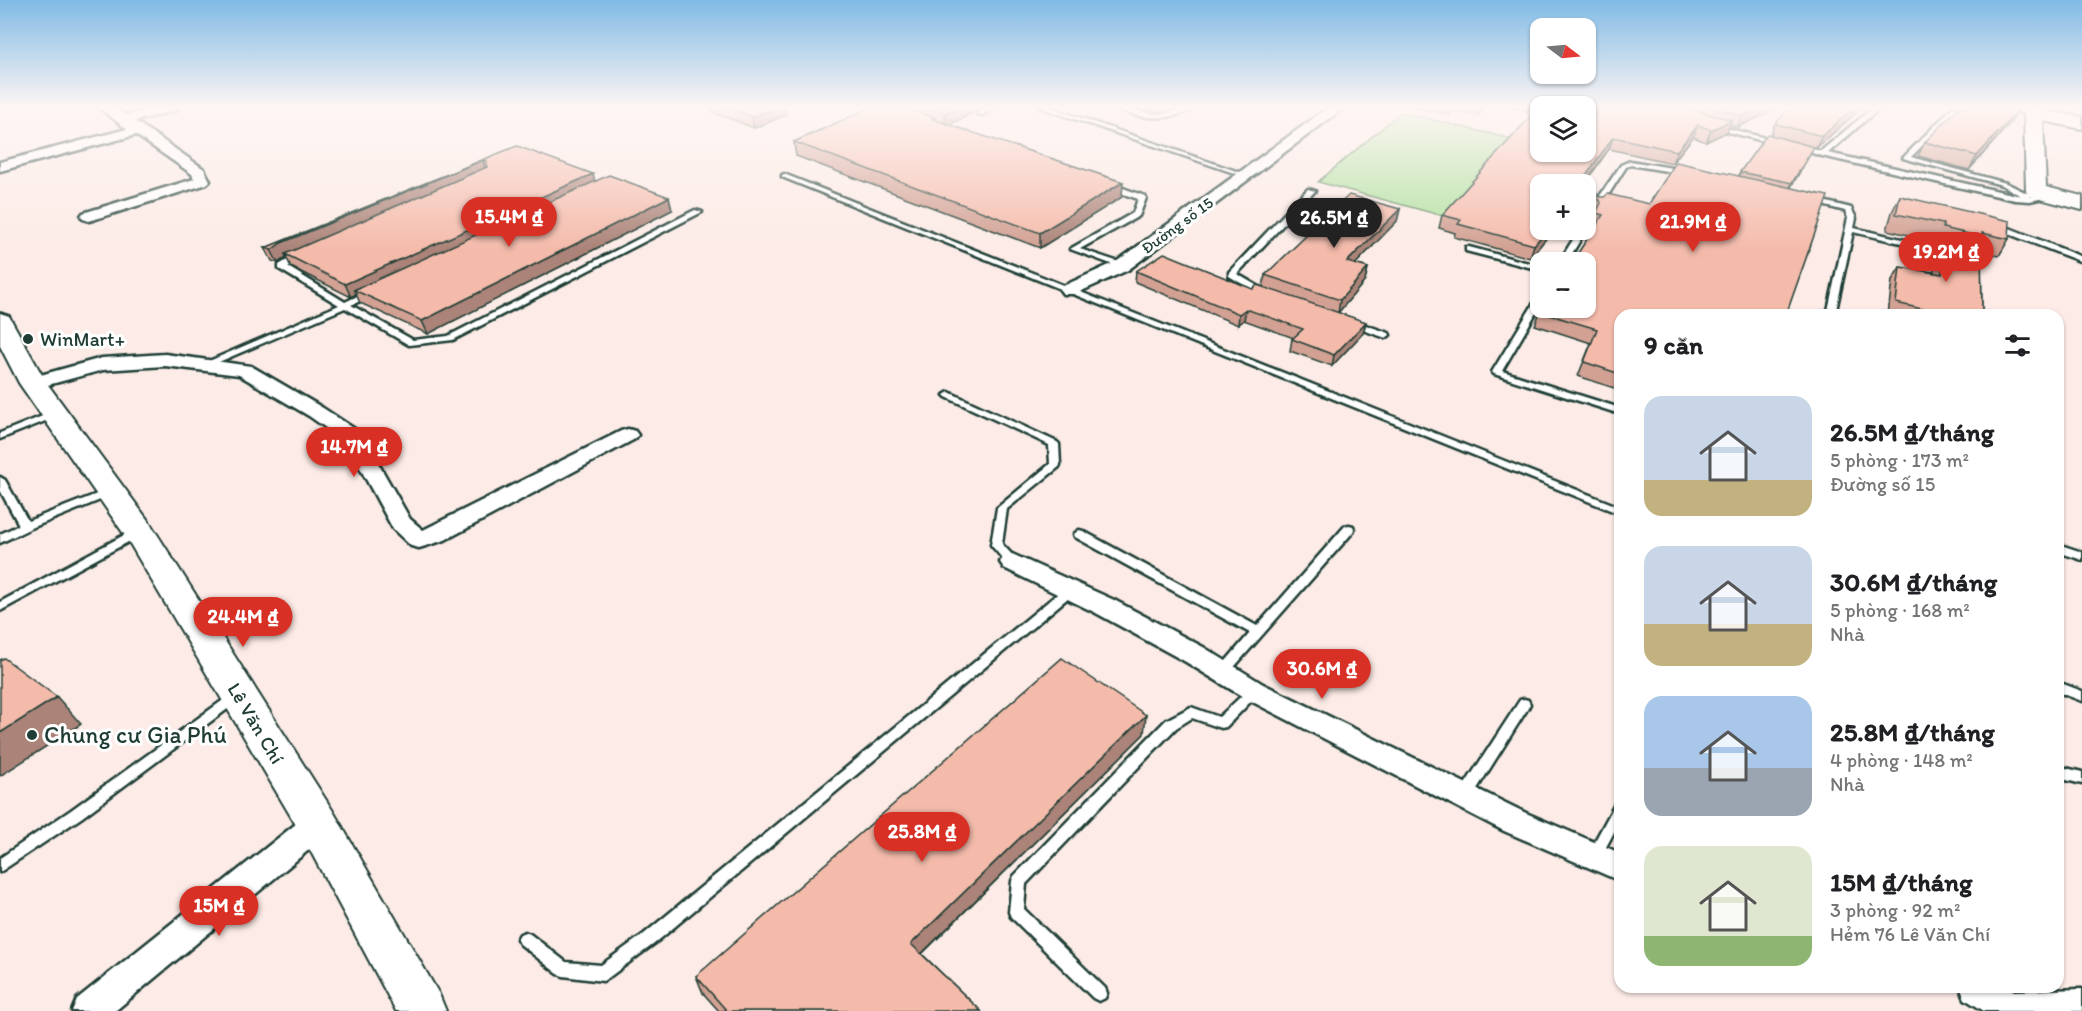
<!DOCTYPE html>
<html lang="vi">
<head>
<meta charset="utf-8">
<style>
  :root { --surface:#fff; --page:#f6f6f6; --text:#202124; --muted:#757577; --accent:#d93025 }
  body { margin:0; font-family:Itim,sans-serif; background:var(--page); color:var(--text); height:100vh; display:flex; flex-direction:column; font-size:22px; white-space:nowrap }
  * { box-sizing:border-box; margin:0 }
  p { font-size:20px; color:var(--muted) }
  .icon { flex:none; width:33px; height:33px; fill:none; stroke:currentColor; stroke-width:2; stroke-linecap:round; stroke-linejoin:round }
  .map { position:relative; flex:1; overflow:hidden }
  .drawer { position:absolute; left:1614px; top:309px; width:450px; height:684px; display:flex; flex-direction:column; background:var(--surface); border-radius:18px; box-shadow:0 2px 4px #0004 }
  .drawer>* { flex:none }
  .needle { width:39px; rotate:106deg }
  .tools { position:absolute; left:1530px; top:18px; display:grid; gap:12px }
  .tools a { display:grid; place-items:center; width:66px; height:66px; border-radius:12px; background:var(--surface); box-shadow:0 2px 4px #0004; font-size:30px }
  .price { position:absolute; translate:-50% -51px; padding:0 14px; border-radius:21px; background:var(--accent); color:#fff; font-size:20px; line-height:39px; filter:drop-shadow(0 2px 3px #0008) }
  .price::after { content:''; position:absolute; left:50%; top:36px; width:18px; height:14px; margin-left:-9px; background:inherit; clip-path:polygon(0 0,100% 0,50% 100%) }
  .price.active { background:#222; color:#fff }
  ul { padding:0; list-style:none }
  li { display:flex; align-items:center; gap:18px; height:150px; padding:0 30px }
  li span { display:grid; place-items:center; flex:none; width:168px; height:120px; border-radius:18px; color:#555 }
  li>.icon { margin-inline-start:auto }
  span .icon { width:72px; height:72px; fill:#fffc; stroke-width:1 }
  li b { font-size:26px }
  h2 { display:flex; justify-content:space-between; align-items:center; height:72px; padding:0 30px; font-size:26px }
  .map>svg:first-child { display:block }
</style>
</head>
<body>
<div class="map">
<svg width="2082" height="1011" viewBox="0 0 2082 1011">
  <rect width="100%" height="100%" fill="#fcebe6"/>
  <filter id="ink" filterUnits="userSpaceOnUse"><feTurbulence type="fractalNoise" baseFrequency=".0167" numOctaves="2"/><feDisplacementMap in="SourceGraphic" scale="12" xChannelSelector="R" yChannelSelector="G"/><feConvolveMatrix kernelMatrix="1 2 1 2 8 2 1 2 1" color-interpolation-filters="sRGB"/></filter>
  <g filter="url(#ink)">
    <!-- green -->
    <polygon fill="#b1e1a1" stroke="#688f6a" stroke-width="1.5" points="1401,112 1528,143 1458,220 1318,182"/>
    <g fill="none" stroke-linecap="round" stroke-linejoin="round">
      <!-- lane casing -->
      <g stroke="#1f3d34" stroke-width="5">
        <g id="lane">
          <polygon points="989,107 997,107 982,115 977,114"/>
          <polygon points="1039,107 1049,107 1248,175 1243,176"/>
          <path d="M1114,107C1129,107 1142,114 1158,114C1171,114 1183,107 1196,107C1172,122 1138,120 1114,107Z"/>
          <polygon points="1874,107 1881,107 1828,153 2021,196 2002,185 1903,158 1953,107 1960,107 1911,157 2006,183 2029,194 2029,197 2049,194 2053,196 2030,201 2015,200 1822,156 1796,148 1799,146 1821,151"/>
          <polygon points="2001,107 2012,107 2036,114 2033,116"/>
          <polygon points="1715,125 1777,141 1778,142 1775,144 1713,128 1712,127"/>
          <polygon points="1630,161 1684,170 1687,172 1684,174 1631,165 1626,167 1600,208 1594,208 1593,206 1621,165"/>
          <polygon points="784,174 1620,507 1620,514 782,177 782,175"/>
          <polygon points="1106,184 1112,184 1145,196 1146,198 1139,216 1080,249 1125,264 1126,266 1122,268 1070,249 1133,213 1138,199 1106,188"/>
          <polygon points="1308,189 1315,191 1237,274 1268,292 1268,296 1262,296 1229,276 1229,272"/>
          <polygon points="1811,198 1851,208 1856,218 1854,228 1949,250 1953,252 1949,254 1853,232 1835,315 1827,315 1848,218 1845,211 1811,202"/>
          <polygon points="695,210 702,212 453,340 409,345 345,308 207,367 201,367 200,365 339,305 279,269 279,265 297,254 300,254 304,256 288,267 345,302 366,292 372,292 372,296 351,305 413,340 448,336"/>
          <polygon points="1588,213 1595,215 1589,226 1586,226 1586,218"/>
          <polygon points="1996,225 2002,225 2082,257 2082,262 1996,229"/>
          <polygon points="1579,230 1586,230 1567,262 1559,262"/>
          <polygon points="1466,247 1469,247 1540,266 1540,270 1466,251"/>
          <polygon points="1537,298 1540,298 1540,306 1502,371 1620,408 1620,414 1494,374 1492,372"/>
          <polygon points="1351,320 1389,333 1390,335 1386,338 1348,325 1348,321"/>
          <polygon points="949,392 1057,442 1059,444 1060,465 1059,467 1007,509 1002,544 1016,559 1018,562 1016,565 1008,565 991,545 997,508 1050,464 1049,445 946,397 944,395"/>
          <polygon points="55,411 58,412 60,414 58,416 0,439 0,433"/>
          <polygon points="0,477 5,480 28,521 107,490 115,490 116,492 115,494 29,529 0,543 0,534 19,525 0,490"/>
          <polygon points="1349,525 1353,526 1354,529 1353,532 1228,674 1224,676 1220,674 1218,671 1220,668 1250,633 1075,537 1074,534 1079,530 1083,531 1257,626 1345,526"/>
          <polygon points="139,527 144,531 143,534 0,611 0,602"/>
          <polygon points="2058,544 2082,552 2082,560 2058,552"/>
          <polygon points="1071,585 1075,586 1077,589 1075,592 654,944 608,978 603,981 563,976 558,974 520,944 517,939 520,934 525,932 530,934 566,962 601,965 644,934 1067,586"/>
          <polygon points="2058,682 2082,691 2082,701 2058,692"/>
          <polygon points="1254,686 1258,688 1260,691 1258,694 1226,727 1221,728 1192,718 1176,728 1026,884 1024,909 1105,988 1107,993 1105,998 1099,1001 1093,998 1011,917 1009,912 1012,881 1014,876 1166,720 1191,707 1219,717 1250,688"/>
          <polygon points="237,691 241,693 243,696 241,699 81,818 0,872 0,858 71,810 233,693"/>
          <polygon points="1524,699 1528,700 1530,704 1528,708 1470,800 1465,802 1460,800 1458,796 1460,792 1520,700"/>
          <polygon points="2058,766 2082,772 2082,784 2058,778"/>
          <polygon points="1620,802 1620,821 1599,860 1594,862 1589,860 1587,856 1589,852 1615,804"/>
        </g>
      </g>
      <!-- street casing -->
      <g stroke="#1f3d34" stroke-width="5">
        <g id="street">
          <polygon points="98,107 114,107 126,115 156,107 179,107 177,110 135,121 204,169 210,181 207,184 89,221 83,219 81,216 83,213 194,179 192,174 136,135 0,171 0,162 127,129"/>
          <polygon points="1329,107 1345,107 1128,270 1075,294 1063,294 1060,290 1063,286 1116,262"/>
          <polygon points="165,354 251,366 323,408 361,433 410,519 423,530 621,431 628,429 635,431 638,435 635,439 445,540 419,548 411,546 393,529 346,442 309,416 239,375 165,366 103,370 33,389 26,387 23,383 26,379 102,358"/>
          <polygon points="1012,554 1114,600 1205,648 1263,684 1526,813 1620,853 1620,881 1504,831 1245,698 1186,662 1096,613 1004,568 1000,562 1004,556"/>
          <polygon points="318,811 329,815 333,824 329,833 115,1011 72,1011 77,999 307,815"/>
          <polygon points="1960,987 2008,987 2014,991 2082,989 2082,1011 1984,1011 1965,999"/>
        </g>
      </g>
      <!-- secondary casing -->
      <g stroke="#1f3d34" stroke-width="4">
        <g id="secondary">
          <polygon points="2026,107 2044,107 2043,110 2082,117 2082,129 2043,121 2046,187 2082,196 2082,210 2029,196 2026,191 2024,114"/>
          <polygon points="0,313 9,316 46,382 150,523 333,811 439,994 446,1011 396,1011 303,837 126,537 19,383 0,346"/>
        </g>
      </g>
      <!-- lane -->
      <use href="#lane" fill="#fff" fill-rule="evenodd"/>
      <!-- street -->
      <use href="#street" fill="#fff" fill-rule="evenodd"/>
      <!-- secondary -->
      <use href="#secondary" fill="#fff" fill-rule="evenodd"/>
    </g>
    <!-- wall -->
    <g fill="#d2a193" stroke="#1f3d34" stroke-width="1.5">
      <polygon points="711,107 785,107 786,115 754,128 712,112"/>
      <polygon points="872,107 984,107 949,125 1122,197 1040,248 796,156 794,142"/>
      <polygon points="1135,107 1168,107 1159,112 1143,110"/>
      <polygon points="1416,107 1486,107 1477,116 1454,111 1449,115"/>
      <polygon points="1512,107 1781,107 1738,127 1730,125 1727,132 1706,142 1693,137 1672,163 1609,149 1588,179 1589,179 1586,189 1598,197 1649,204 1739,176 1740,172 1770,135 1775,124 1863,107 1816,148 1813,148 1790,188 1620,315 1620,390 1578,376 1591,343 1535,325 1540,312 1595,227 1592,226 1596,213 1588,211 1586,219 1586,184 1540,230 1553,230 1530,258 1454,237 1455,233 1439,228 1442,215 1534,113"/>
      <polygon points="2011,108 2018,110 2010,123 1969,170 1918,156 1925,142"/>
      <polygon points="517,146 595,182 672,210 428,334 360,303 356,294 351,297 291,267 286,257 278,263 272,261 265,248"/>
      <polygon points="1900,196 2009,239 1999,256 1981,252 1982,315 1888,315 1892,280 1900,267 1934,272 1934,253 1938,245 1934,244 1934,241 1887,230 1892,212"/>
      <polygon points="1400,209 1397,221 1355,264 1368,268 1365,281 1338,313 1366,322 1363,333 1332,366 1290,351 1292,339 1294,338 1244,320 1238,325 1135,282 1136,271 1253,289 1263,288 1265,275"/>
      <polygon points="1144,734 922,954 981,1011 719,1011 703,993 696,976"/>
    </g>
    <!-- shaded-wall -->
    <g fill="#ab8378" stroke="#1f3d34" stroke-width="1.5">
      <polygon points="776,107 785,107 786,115 754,128 752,117"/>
      <polygon points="912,107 918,107 919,118 912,118"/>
      <polygon points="956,107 984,107 945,127 945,113"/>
      <polygon points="1159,107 1168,107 1159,112"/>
      <polygon points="1451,107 1455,107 1454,111 1449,115"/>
      <polygon points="1479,107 1486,107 1477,116"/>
      <polygon points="1761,107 1781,107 1738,127 1742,116"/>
      <polygon points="1855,107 1863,107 1816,148 1822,136"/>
      <polygon points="2018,110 2010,123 1969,170 1977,156"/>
      <polygon points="1732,120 1727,132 1706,142 1711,130"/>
      <polygon points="1698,125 1693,137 1672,163 1677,151"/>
      <polygon points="1613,137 1609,149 1584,184 1584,178"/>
      <polygon points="1814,147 1810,155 1788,192 1792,183"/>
      <polygon points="483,160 487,172 287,256 285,254 286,257 278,263 271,250 281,243"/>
      <polygon points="593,174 596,186 354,290 356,294 351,297 345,284"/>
      <polygon points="1123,182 1122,197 1040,248 1040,233"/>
      <polygon points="669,197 672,210 428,334 422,321"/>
      <polygon points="1400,209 1397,221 1345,275 1347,262"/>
      <polygon points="1547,230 1553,230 1530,258 1534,245"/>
      <polygon points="1368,268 1365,281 1338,313 1340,300"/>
      <polygon points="1246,309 1244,320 1238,325 1239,314"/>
      <polygon points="1366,322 1363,333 1332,366 1334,355"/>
      <polygon points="57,697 81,724 0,776 0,733"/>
      <polygon points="1146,715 1144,734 914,961 911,944"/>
    </g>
    <!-- building -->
    <g fill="#f4bbab" stroke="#1f3d34" stroke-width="1.5">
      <polygon points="727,107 776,107 752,117"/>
      <polygon points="872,107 912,107 912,110 935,118 932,119 1123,182 1040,233 794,142"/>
      <polygon points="927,107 956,107 945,113"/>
      <polygon points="1539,107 1540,107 1540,152 1586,152 1586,107 1682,107 1732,120 1711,130 1698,125 1677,151 1613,137 1584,178 1589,179 1586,185 1540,184 1540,230 1547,230 1534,245 1458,224 1461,220 1442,215"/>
      <polygon points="1711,107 1761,107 1742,116"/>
      <polygon points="1790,107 1855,107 1822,136 1775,124"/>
      <polygon points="1959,107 2008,107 2018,110 1977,156 1925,142"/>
      <polygon points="1767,134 1814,147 1792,183 1740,172"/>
      <polygon points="517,146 593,174 345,284 285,254 487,167 487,161 483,160 281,243 271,250 265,248"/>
      <polygon points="1676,162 1828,196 1786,315 1620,315 1620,374 1584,362 1597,329 1540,312 1542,308 1586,308 1586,262 1572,262 1603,215 1596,213 1601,203 1600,200 1591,198 1588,211 1586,210 1586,189 1596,192 1598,197 1604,197 1608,194 1649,204"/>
      <polygon points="609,175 669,197 422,321 354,290"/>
      <polygon points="1349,195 1400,209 1347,262 1368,268 1340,300 1265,275"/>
      <polygon points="1900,196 2010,221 2009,239 1982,233 1982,237 1943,228 1943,224 1896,214"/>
      <polygon points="1942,239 1981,247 1982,315 1948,315 1896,303 1900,267 1942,274"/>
      <polygon points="1164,253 1253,289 1257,285 1366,322 1334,355 1292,339 1303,329 1246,309 1239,314 1136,271"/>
      <polygon points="4,658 57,697 0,733 0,660"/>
      <polygon points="1062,658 1146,715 911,944 981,1011 727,1011 696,976"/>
    </g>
  </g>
  <!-- sky -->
  <linearGradient id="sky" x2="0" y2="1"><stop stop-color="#80bae6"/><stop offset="0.43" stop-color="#fef6f4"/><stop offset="1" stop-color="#fef6f4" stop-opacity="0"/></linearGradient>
  <rect width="2082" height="249" fill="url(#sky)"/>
  <!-- markers -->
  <g fill="#1f3d34" stroke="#fff" stroke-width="2">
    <circle cx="28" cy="339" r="6"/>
    <circle cx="32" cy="735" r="6"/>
  </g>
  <g text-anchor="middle" stroke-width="6" stroke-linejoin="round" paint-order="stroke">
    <!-- far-street labels -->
    <g font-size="16" fill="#1f3d34" stroke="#fff">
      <text transform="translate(1177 225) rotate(-36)" y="6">Đường số 15</text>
    </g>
    <!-- poi labels -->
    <g font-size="20" fill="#1f3d34" stroke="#fff" text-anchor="start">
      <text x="40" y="346">WinMart+</text>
    </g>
    <!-- street labels -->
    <g font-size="20" fill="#1f3d34" stroke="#fff">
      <text transform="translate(256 723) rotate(59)" y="7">Lê Văn Chí</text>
    </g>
    <!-- near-poi labels -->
    <g font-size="24" fill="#1f3d34" stroke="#fff" text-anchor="start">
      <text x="44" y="743">Chung cư Gia Phú</text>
    </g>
  </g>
</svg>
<div class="tools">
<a><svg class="needle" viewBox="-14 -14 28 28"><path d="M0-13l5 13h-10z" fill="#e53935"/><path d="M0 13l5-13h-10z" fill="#757577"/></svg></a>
<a><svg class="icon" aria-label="layers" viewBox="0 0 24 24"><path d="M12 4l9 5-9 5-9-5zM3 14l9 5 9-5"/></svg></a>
<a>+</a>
<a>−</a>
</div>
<b class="price" style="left:509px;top:248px">15.4M ₫</b>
<b class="price active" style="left:1334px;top:249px">26.5M ₫</b>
<b class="price" style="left:1693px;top:253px">21.9M ₫</b>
<b class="price" style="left:1946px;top:283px">19.2M ₫</b>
<b class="price" style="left:354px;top:478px">14.7M ₫</b>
<b class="price" style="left:243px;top:648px">24.4M ₫</b>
<b class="price" style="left:1322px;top:700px">30.6M ₫</b>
<b class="price" style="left:922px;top:863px">25.8M ₫</b>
<b class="price" style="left:219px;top:937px">15M ₫</b>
<section class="drawer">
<h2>9 căn<svg class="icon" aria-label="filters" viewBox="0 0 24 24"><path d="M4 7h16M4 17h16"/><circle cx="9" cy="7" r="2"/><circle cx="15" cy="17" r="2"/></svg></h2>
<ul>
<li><span style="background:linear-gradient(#c9d6e8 70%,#c2b280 0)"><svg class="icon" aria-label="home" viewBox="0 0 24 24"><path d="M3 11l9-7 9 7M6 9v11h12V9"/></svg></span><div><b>26.5M ₫/tháng</b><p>5 phòng · 173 m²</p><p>Đường số 15</p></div></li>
<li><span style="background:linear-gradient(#c9d6e8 65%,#c2b280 0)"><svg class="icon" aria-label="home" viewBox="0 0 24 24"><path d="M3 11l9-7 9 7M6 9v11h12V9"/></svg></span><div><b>30.6M ₫/tháng</b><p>5 phòng · 168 m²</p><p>Nhà</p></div></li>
<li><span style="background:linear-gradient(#a9c7e8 60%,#9aa5b1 0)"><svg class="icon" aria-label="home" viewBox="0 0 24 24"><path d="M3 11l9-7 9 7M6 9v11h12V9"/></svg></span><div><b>25.8M ₫/tháng</b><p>4 phòng · 148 m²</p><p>Nhà</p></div></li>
<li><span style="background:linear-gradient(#dfe7d0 75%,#8fb573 0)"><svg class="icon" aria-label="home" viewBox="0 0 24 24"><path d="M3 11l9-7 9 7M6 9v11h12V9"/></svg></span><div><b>15M ₫/tháng</b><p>3 phòng · 92 m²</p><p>Hẻm 76 Lê Văn Chí</p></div></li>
</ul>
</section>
</div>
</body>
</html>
